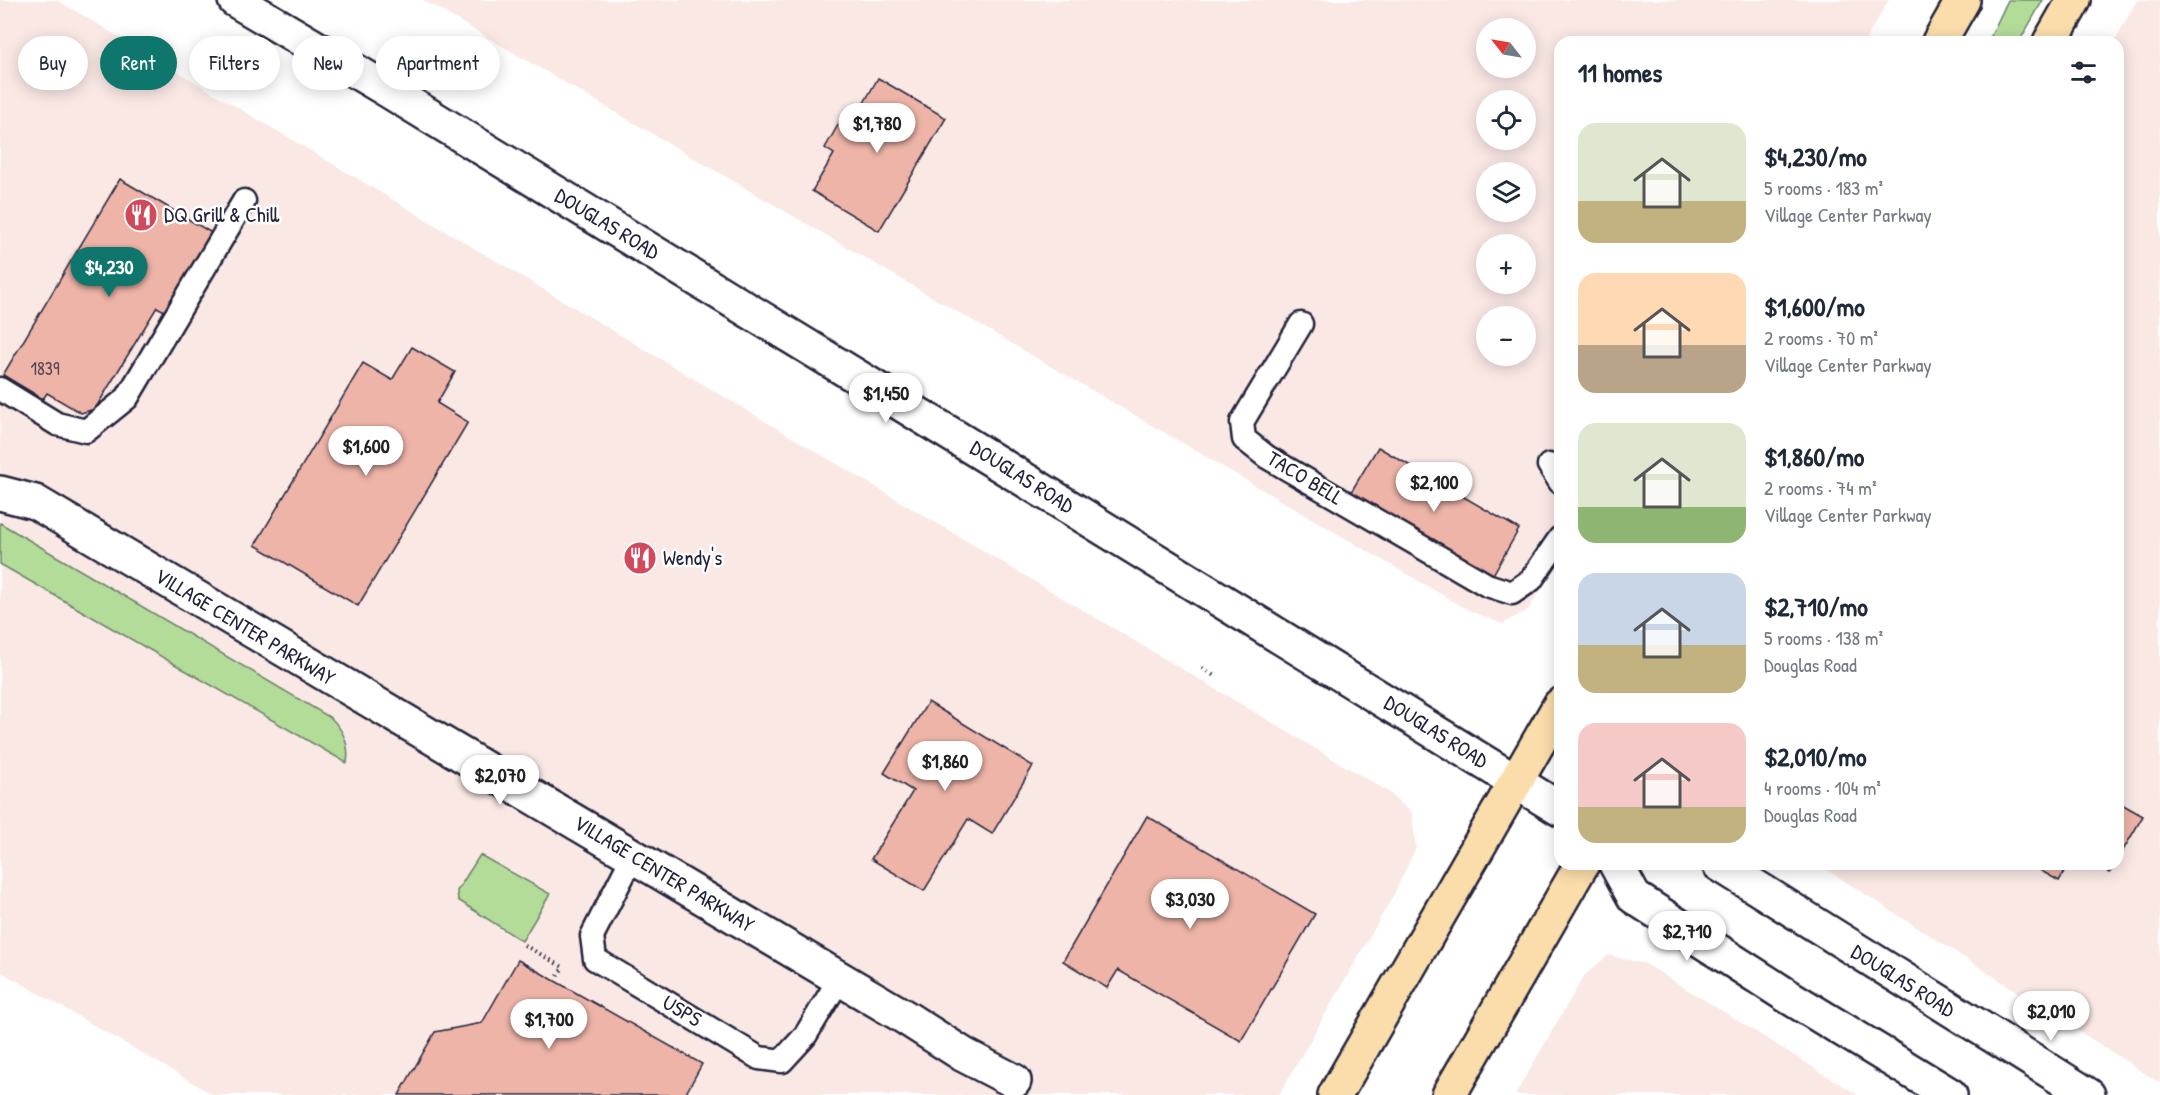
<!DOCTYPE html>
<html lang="en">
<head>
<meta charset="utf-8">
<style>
  :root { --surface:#fff; --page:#f6f6f7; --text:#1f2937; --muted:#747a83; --accent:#0f766e }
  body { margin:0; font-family:"Patrick Hand",sans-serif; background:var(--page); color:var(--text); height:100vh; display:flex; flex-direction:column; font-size:22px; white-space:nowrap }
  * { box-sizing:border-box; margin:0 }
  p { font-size:20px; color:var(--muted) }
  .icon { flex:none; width:33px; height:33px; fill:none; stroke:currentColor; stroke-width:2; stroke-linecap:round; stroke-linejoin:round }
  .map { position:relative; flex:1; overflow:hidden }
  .side { position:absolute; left:1554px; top:36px; width:570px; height:834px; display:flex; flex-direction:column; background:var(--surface); border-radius:18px; box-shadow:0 3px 15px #0003 }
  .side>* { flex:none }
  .top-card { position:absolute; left:18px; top:36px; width:570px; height:54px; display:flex; gap:12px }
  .needle { width:39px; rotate:301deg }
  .buttons { position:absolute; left:1476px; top:18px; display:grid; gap:12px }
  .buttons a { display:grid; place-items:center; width:60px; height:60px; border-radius:50%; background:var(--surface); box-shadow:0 3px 15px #0003; font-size:30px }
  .price { position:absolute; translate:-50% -51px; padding:0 14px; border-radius:21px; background:#fff; color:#222; font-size:20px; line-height:39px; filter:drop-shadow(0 2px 3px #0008) }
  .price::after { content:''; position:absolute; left:50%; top:36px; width:18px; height:14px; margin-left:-9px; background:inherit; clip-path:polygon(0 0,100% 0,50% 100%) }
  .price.current { background:var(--accent); color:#fff }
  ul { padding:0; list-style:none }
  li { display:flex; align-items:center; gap:18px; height:150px; padding:0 24px }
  li span { display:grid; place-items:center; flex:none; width:168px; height:120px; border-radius:18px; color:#555 }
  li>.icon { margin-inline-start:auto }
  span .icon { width:72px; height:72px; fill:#fffc; stroke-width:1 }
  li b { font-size:26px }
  h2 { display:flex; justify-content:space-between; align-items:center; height:72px; padding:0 24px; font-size:26px }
  .chip { padding:0 21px; border-radius:27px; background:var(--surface); box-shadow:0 3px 15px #0003; font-size:21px; line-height:54px }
  .chip.current { background:var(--accent); color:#fff }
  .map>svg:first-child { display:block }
</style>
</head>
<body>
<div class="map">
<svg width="2160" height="1095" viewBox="0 0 2160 1095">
  <rect width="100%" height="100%" fill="#fff"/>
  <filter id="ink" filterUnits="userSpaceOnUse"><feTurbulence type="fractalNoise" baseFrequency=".0167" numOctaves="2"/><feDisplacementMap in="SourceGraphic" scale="12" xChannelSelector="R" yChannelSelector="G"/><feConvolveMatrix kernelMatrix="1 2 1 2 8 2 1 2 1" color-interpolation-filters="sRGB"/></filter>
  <g filter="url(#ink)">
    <!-- built -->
    <g fill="#fae8e5" fill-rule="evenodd">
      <polygon points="0,0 57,0 1387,791 1412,813 1416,848 1393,896 1279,1095 214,1095 0,971"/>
      <path d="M423,0H1889L1864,42H1560V556L1528,610L1502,624L1470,611ZM1486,28H1526V68H1486ZM1486,100H1526V140H1486ZM1486,172H1526V212H1486ZM1486,244H1526V284H1486ZM1486,316H1526V356H1486Z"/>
      <polygon points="2137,0 2160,0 2160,1083 1818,864 2118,864 2118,42 2114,42"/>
      <polygon points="1608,955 1646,964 1858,1095 1515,1095 1584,976"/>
    </g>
    <!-- green -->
    <g fill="#b3dc99" stroke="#6a7f6a" stroke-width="1.5">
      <polygon points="2008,0 2043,0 2019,42 1988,42"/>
      <path d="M0,523L331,718C343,730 350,745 347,763L0,564Z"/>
      <polygon points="480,855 550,894 522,941 458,900 457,891"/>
    </g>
    <!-- building -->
    <g fill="#eeb4a8" stroke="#22223b" stroke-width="1.5">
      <polygon points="878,78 946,118 879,231 812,191 834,154 825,148 834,132 842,118 852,124"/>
      <polygon points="120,179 217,236 170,314 157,307 95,409 81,413 47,393 43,399 3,375"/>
      <polygon points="412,347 455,372 437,403 468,422 358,606 255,545 363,363 392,380"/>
      <polygon points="1378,447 1519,529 1491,578 1348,497"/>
      <polygon points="928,702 1033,766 992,834 968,819 924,891 871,859 913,791 884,773"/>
      <polygon points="2118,802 2143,816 2118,859"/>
      <polygon points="1147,816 1315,914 1241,1041 1118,970 1107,988 1063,961"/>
      <polygon points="2029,864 2069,864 2059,881"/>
      <polygon points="2094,864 2115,864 2110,873"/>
      <polygon points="518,960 702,1064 685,1095 399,1095 435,1032 482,1023"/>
    </g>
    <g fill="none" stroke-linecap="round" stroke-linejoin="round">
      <!-- service casing -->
      <g stroke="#22223b" stroke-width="27">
        <g id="service">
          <polyline points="1301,324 1242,422 1244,439 1267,457 1487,585 1512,593 1531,580 1560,538"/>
          <polyline points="0,389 57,424 86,431 127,398 244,201"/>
          <polyline points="1549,465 1560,482"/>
          <polyline points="633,856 592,936 595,959 759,1058 782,1061 805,1036 840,978"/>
        </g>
      </g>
      <!-- minor casing -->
      <g stroke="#22223b" stroke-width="38">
        <polyline id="minor" points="0,493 35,502 903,1016 964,1055 1014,1081"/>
      </g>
      <!-- tertiary casing -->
      <g stroke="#22223b" stroke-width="38">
        <g id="tertiary">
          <polyline points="235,0 384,88 887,395 1560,809"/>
          <polyline points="1616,864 1634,897 1786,995 1950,1095"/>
          <polyline points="1719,864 2088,1095"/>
        </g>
      </g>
      <!-- primary casing -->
      <g stroke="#22223b" stroke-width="38">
        <g id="primary">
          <polyline points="1939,42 1963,0"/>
          <polyline points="2050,42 2074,0"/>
          <polyline points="1335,1095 1560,705"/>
          <polyline points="1449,1095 1582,864"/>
        </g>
      </g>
      <!-- path -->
      <g stroke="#22223b" stroke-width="4" stroke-dasharray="1.5 4.5" stroke-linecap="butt">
        <polyline points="1202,668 1216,677"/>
        <polyline points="524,945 563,967 558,976"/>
      </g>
      <!-- service -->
      <use href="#service" stroke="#fff" stroke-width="22"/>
      <!-- minor -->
      <use href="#minor" stroke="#fff" stroke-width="33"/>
      <!-- tertiary -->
      <use href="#tertiary" stroke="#fff" stroke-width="33"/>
      <!-- primary -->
      <use href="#primary" stroke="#fbddab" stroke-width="33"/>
    </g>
  </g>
  <!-- icons -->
  <defs>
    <g id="restaurant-disc" transform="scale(1.725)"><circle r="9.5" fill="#d1495b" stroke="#fff"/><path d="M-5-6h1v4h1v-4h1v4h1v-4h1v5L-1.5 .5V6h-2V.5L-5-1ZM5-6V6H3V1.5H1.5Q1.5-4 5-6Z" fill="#fff"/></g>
  </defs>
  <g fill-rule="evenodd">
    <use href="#restaurant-disc" x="141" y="215"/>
    <use href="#restaurant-disc" x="640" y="558"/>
  </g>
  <g text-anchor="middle" stroke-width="5" stroke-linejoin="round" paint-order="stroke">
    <!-- number labels -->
    <g font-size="18" fill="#554656">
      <text x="45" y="375">1839</text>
    </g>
    <!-- poi labels -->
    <g font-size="21" fill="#22223b" stroke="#fff" text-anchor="start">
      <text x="164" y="222">DQ Grill &amp; Chill</text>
      <text x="663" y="565">Wendy's</text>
    </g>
    <!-- street labels -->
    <g font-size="21" fill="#22223b" stroke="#fff">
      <text transform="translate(607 224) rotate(31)" y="7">DOUGLAS ROAD</text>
      <text transform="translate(1022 477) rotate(32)" y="7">DOUGLAS ROAD</text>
      <text transform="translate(1305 478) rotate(31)" y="7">TACO BELL</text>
      <text transform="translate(245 627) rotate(31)" y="7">VILLAGE CENTER PARKWAY</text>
      <text transform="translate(1436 732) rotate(32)" y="7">DOUGLAS ROAD</text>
      <text transform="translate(664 874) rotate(31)" y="7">VILLAGE CENTER PARKWAY</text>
      <text transform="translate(1903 981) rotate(32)" y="7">DOUGLAS ROAD</text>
      <text transform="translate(682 1011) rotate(31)" y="7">USPS</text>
    </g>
  </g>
</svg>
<div class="buttons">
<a><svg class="needle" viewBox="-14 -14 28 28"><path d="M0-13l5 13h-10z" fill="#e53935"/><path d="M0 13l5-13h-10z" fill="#747a83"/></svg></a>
<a><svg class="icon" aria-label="locate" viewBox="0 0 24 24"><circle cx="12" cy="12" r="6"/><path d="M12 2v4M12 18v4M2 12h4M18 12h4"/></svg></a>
<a><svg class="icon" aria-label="layers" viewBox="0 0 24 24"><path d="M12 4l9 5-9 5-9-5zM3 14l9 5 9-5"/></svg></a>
<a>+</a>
<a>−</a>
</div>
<b class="price" style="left:877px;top:154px">$1,780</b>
<b class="price current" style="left:109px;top:298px">$4,230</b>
<b class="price" style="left:886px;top:424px">$1,450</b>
<b class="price" style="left:366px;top:477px">$1,600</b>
<b class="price" style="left:1434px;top:513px">$2,100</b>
<b class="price" style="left:945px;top:792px">$1,860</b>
<b class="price" style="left:500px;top:806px">$2,070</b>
<b class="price" style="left:1190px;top:930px">$3,030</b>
<b class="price" style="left:1687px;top:962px">$2,710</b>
<b class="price" style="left:2051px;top:1042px">$2,010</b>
<b class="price" style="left:549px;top:1050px">$1,700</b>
<div class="top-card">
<a class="chip">Buy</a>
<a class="chip current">Rent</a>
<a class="chip">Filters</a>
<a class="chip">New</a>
<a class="chip">Apartment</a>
</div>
<section class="side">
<h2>11 homes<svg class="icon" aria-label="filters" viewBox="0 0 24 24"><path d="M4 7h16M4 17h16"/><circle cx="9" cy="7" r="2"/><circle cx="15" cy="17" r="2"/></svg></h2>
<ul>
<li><span style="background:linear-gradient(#dfe7d0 65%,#c2b280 0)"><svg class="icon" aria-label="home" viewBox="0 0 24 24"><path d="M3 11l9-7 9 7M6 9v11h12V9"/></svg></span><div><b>$4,230/mo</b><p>5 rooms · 183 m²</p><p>Village Center Parkway</p></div></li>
<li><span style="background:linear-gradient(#ffd9b3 60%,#b9a48a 0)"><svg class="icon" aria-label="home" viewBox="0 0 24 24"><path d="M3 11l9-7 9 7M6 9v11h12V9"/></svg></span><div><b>$1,600/mo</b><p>2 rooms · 70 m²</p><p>Village Center Parkway</p></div></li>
<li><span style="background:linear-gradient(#dfe7d0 70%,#8fb573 0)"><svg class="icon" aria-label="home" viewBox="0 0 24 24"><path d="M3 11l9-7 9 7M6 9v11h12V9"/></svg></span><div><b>$1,860/mo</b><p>2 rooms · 74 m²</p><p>Village Center Parkway</p></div></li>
<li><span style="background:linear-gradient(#c9d6e8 60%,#c2b280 0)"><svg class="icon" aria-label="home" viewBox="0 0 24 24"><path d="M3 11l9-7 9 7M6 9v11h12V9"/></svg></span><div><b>$2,710/mo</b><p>5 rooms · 138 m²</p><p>Douglas Road</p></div></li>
<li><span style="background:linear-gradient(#f6c9c9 70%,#c2b280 0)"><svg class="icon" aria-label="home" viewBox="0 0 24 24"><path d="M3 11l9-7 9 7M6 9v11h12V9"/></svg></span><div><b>$2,010/mo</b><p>4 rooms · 104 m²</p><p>Douglas Road</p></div></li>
</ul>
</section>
</div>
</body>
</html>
